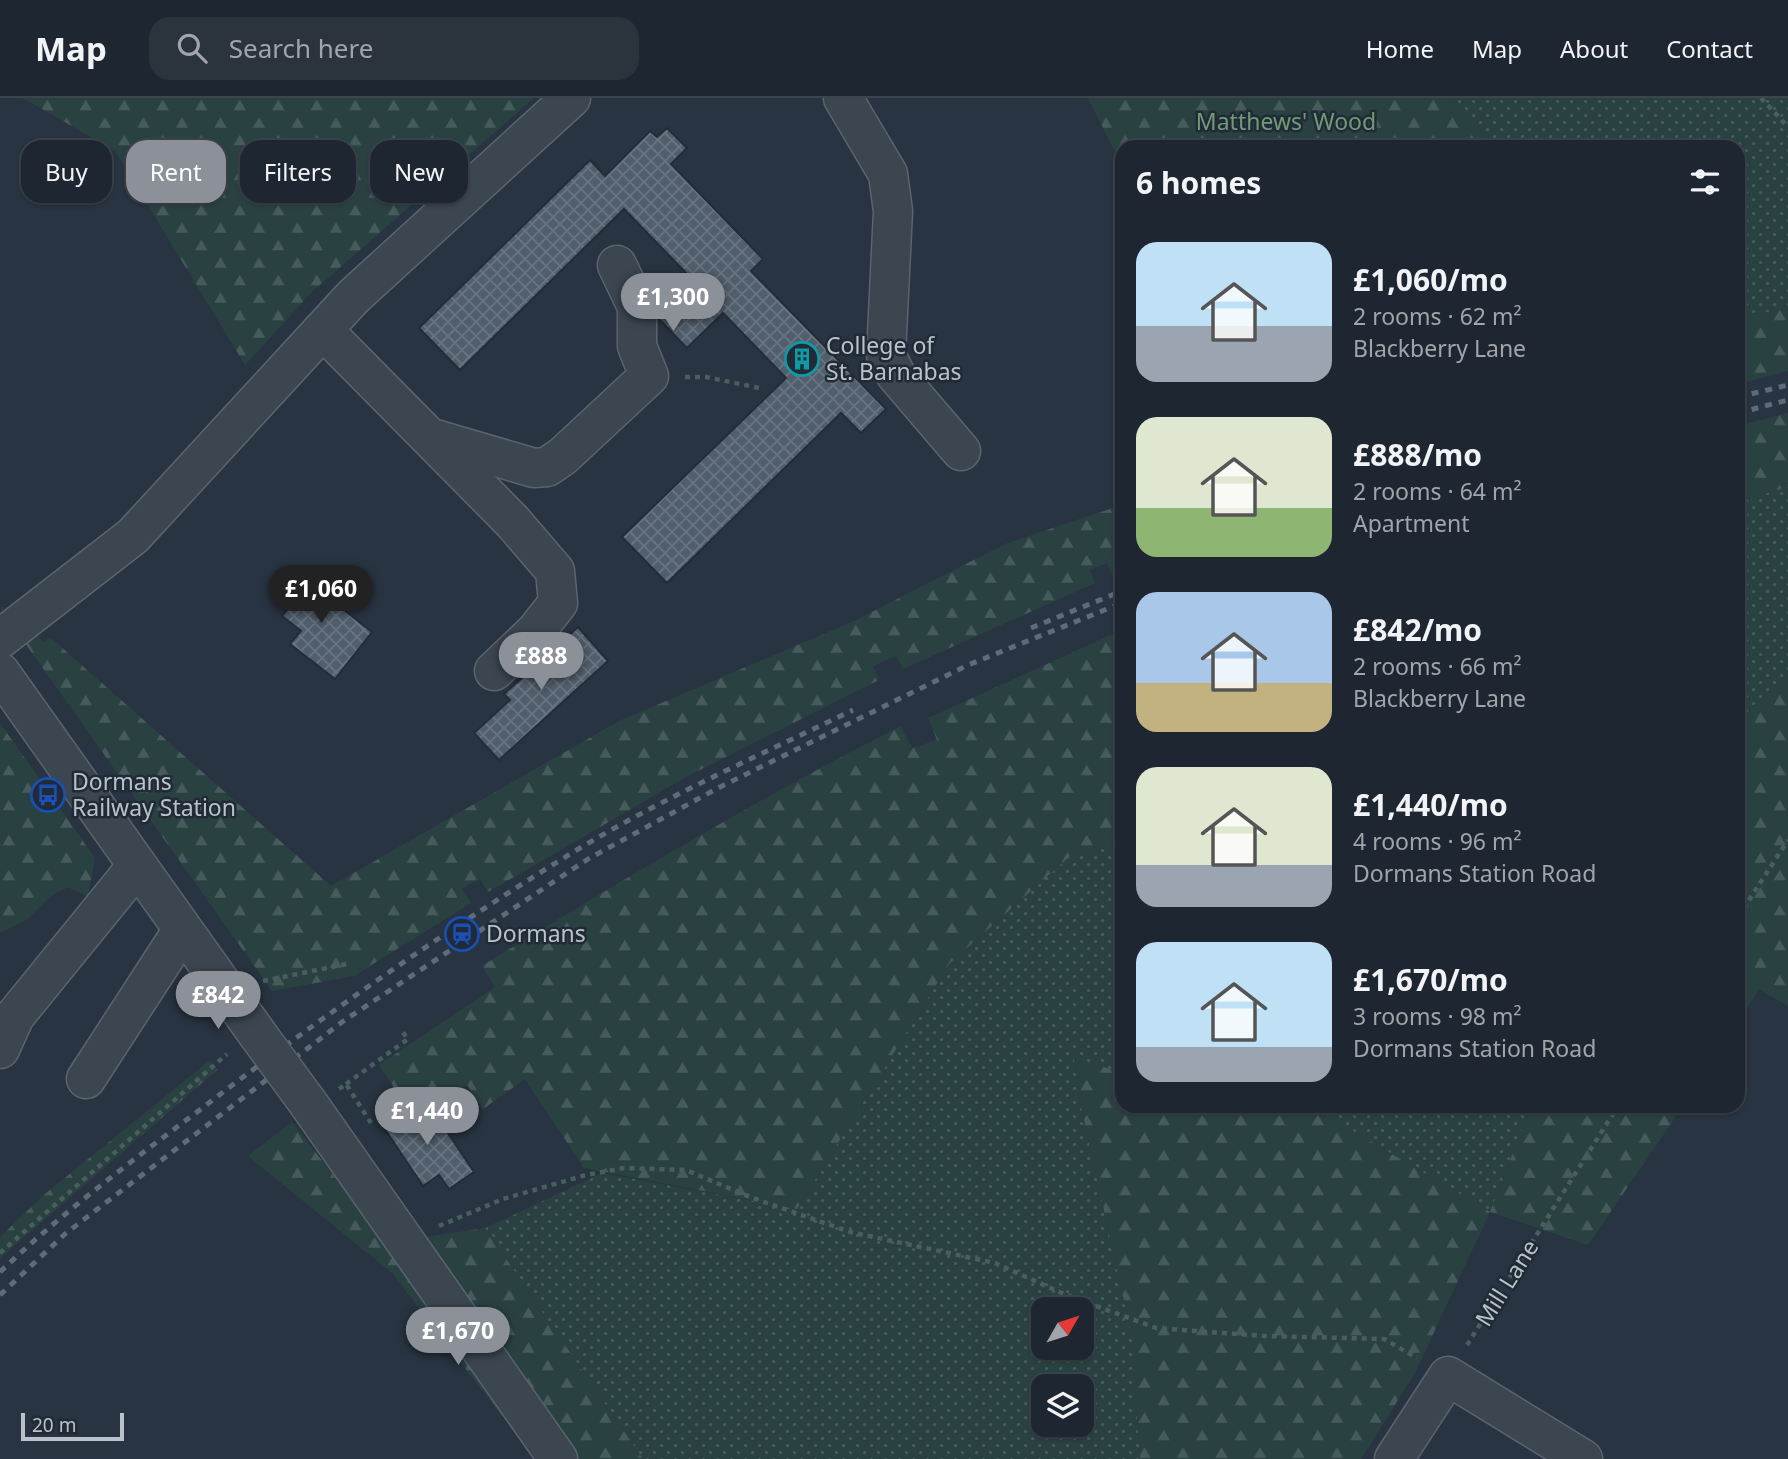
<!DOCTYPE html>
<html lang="en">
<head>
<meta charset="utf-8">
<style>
  :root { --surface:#1e2731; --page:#2b333d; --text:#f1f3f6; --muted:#a1a5ab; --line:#3c444d; --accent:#8c9099 }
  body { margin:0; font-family:"Noto Sans",sans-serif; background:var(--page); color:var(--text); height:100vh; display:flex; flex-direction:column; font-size:26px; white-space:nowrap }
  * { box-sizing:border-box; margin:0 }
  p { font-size:23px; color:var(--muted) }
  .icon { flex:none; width:38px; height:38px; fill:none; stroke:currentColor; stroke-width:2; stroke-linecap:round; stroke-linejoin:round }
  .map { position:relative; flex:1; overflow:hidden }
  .sheet { position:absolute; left:1115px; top:42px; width:630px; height:973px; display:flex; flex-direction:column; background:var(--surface); border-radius:21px; box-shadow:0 2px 5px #0004,0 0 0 2px var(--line) }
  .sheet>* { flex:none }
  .hud { position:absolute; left:21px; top:42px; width:665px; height:63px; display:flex; gap:14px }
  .needle { width:46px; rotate:51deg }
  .buttons { position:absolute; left:1031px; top:1199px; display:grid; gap:14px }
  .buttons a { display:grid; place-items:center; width:63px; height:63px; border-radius:14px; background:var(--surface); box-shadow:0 2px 5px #0004,0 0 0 2px var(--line); font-size:35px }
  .scale { position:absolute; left:21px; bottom:18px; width:103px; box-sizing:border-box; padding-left:7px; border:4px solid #b9c1cb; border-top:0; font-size:19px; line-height:24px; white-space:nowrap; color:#b9c1cb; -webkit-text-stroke:5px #202b36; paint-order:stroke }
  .price { position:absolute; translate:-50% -60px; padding:0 16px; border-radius:24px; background:var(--accent); color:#fff; font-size:23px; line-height:46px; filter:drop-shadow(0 2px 4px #0008) }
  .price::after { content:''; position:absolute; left:50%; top:42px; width:21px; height:16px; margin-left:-10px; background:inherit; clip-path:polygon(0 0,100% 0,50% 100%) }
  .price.current { background:#222; color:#fff }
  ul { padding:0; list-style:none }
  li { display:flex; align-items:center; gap:21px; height:175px; padding:0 21px }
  li span { display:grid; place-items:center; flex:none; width:196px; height:140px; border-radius:21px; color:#555 }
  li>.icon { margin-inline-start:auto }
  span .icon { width:84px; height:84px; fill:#fffc; stroke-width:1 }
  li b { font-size:30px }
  h2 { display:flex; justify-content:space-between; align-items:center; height:84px; padding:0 21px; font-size:30px }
  .tag { padding:0 24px; border-radius:21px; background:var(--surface); box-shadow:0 2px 5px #0004,0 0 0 2px var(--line); font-size:24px; line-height:63px }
  .tag.current { background:var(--accent); color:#fff }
  header { display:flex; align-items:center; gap:42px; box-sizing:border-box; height:98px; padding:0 35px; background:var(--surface); border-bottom:2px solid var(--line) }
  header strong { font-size:33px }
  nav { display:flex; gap:38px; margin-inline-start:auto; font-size:24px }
  .search { width:490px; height:63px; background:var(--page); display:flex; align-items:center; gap:18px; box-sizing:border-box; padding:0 24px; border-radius:21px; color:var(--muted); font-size:26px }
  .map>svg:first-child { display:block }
</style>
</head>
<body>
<header>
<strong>Map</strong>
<div class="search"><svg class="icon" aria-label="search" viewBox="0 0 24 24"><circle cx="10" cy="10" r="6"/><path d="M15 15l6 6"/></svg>Search here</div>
<nav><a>Home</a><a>Map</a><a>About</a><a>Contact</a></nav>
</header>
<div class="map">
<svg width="1788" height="1361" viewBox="0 0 1788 1361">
  <defs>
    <pattern id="grass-dots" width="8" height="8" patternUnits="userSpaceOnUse" patternTransform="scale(1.75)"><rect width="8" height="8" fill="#2a4142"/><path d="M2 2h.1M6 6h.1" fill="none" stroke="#475b5c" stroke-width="1.8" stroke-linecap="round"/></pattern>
    <pattern id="forest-firs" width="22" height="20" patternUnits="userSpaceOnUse" patternTransform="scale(1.75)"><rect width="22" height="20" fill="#2a4142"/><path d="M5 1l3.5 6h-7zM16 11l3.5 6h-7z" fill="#475b5c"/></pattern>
    <pattern id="building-cross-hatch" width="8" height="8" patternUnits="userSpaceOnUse" patternTransform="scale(1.75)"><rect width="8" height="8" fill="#515f6c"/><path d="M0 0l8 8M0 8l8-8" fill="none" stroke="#687480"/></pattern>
  </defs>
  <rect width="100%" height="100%" fill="#283441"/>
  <!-- grass -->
  <g fill="url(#grass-dots)" fill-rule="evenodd">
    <polygon points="1447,0 1788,0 1788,209 1738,222 1738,49 1498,49"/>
    <polygon points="1788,389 1788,575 1738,624 1738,403"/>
    <path d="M1122,746V975L1074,960L1080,1004L1132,1239L1140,1361H643L485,1130L602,1075L797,1111L949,866L1070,758ZM1043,1211H1082V1250H1043ZM1043,1288H1082V1326H1043Z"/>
    <polygon points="1311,1008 1531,1008 1490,1114"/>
  </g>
  <!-- forest -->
  <g fill="url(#forest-firs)">
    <polygon points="23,0 534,0 313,193 245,267 115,53"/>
    <polygon points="1088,0 1447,0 1498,49 1122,49 1122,68"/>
    <polygon points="1788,209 1788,273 1738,286 1738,222"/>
    <polygon points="1788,315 1788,389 1738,403 1738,328"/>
    <polygon points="1122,407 1122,481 1112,477 1107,465 1090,472 1095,485 903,571 896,558 873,568 879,582 686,679 488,794 480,781 462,790 471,805 354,878 272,893 0,510 2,508 44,544 50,539 331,788 619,623 854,523 1005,446"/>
    <path d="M1122,532V746L1070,758L949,866L797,1111L584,1070L525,981L483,1011L467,987L415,1021L379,967L495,889L482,868C620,783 757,701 901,628L912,650L937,642L928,620Z"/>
    <polygon points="1788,575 1788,908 1759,891 1738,924 1738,624"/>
    <polygon points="0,625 95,760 88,798 67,789 50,799 28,821 0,835"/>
    <polygon points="1074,959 1122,975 1122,1008 1311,1008 1490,1114 1531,1008 1683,1008 1588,1147 1490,1114 1415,1275 1361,1361 1140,1361 1132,1239 1080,1004"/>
    <polygon points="210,962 217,972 0,1160 0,1139 45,1096"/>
    <polygon points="292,1024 386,1145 485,1130 643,1361 535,1361 392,1175 248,1058"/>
  </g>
  <!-- building -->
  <g fill="url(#building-cross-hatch)" stroke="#232d38" stroke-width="2">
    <polygon points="667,30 687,50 671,66 763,161 751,173 886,311 861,335 841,315 667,485 622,439 786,280 723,215 687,250 657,219 694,183 624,111 460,272 419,230 590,62 605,78 650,33 657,39"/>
    <polygon points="292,471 372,534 335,581 290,546 301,533 282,518 291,507 274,494"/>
    <polygon points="578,529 608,563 499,662 474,635 510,602 504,596"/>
    <polygon points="406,1007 415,1021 431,1010 474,1074 449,1091 439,1077 423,1088 380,1024"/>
  </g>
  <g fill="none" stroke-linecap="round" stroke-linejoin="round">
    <!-- minor casing -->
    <g stroke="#5a646e" stroke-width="41">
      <g id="minor">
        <polyline points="843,0 888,76 893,113 886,257 896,277 961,353"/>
        <polyline points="323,232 513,424 555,473 558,505 536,533 494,573"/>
        <polyline points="435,341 534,370 547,369 563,358 649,278 637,248 637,209 617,167"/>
        <polyline points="0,541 133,438 353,199 571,0"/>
        <polyline points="0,574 256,934"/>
        <polyline points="0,951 15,918 137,768"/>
        <polyline points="86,981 182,833"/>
        <polyline points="308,1005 558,1361"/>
        <polyline points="1394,1361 1448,1278 1583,1361"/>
      </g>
    </g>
    <!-- path -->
    <g stroke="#485e5f" stroke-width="4.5" stroke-dasharray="5 5" stroke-linecap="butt">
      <polyline points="1761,0 1788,29"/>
      <polyline points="685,279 706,279 764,291"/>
      <polyline points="1738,819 1788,742"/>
      <polyline points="263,883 351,865"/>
      <polyline points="346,986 408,941 402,933"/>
      <polyline points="339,991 346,986 371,1025"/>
      <polyline points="439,1128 503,1101 586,1077 624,1070 686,1072 750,1099 850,1134 995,1165 1064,1196 1156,1230 1264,1238 1384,1241 1417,1260"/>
      <polyline points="0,1155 227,956"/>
      <polyline points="1467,1247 1618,1008"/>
    </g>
    <!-- minor -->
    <use href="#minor" stroke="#3c4651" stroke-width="38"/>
    <!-- rail -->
    <g stroke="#5e6b78" stroke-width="5" stroke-dasharray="7 7" stroke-linecap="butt">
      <polyline points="1738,299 1788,287"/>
      <polyline points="1738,315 1788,302"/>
      <polyline points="1031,530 1122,493"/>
      <path d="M0,1174C62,1115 129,1065 197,1014C318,921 449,830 580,750C667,698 762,656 853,612"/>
      <polyline points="0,1197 65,1136 342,924 588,761 718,690 968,567 1122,505"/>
    </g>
    <!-- minor-bridge casing -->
    <g stroke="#5a646e" stroke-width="41" stroke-linecap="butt">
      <polyline id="minor-bridge" points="256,934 308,1005"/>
    </g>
    <!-- path-bridge -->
    <polyline stroke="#485e5f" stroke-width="4.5" stroke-dasharray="5 5" stroke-linecap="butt" points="243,887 251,898"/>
    <!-- minor-bridge -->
    <use href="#minor-bridge" stroke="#3c4651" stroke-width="38"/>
  </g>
  <!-- icons -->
  <defs>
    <g id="building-ring" transform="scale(1.75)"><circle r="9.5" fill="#202b36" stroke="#0f9aa8" stroke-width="1.5"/><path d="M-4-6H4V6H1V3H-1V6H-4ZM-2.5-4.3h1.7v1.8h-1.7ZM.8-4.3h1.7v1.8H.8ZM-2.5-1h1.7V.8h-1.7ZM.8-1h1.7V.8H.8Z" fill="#0f9aa8"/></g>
    <g id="bus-ring" transform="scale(1.75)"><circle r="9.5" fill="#202b36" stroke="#1a4fb4" stroke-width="1.5"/><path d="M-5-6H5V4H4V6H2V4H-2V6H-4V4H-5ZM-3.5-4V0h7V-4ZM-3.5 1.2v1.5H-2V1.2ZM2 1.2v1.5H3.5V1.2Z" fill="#1a4fb4"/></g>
    <g id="station-ring" transform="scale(1.75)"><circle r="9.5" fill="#202b36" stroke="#1a4fb4" stroke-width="1.5"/><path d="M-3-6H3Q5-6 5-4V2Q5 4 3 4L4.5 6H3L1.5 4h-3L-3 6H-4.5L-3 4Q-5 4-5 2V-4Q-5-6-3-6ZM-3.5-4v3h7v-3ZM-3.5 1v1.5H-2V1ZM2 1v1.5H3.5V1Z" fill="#1a4fb4"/></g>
  </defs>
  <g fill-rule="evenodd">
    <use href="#building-ring" x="802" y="261"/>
    <use href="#bus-ring" x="48" y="697"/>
    <use href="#station-ring" x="462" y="836"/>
  </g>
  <g text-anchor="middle" stroke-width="5" stroke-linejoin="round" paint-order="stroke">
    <!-- park labels -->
    <g font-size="23" fill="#719b77" stroke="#202b36">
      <text x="1286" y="32">Matthews' Wood</text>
    </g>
    <!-- poi labels -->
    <g font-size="23" fill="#b9c1cb" stroke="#202b36" text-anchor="start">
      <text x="826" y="256">College of<tspan x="826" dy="26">St. Barnabas</tspan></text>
      <text x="72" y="692">Dormans<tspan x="72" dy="26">Railway Station</tspan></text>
      <text x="486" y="844">Dormans</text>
    </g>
    <!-- street labels -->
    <g font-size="23" fill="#b9c1cb" stroke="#202b36">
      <text transform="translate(1507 1185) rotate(-58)" y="8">Mill Lane</text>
    </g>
  </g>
</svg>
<div class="buttons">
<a><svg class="needle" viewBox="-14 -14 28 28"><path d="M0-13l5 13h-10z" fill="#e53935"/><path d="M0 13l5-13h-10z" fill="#a1a5ab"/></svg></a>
<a><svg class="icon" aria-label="layers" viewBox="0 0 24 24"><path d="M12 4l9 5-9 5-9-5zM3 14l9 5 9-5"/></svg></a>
</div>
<div class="scale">20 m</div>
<b class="price" style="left:673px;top:235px">£1,300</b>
<b class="price current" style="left:321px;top:527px">£1,060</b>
<b class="price" style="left:541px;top:594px">£888</b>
<b class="price" style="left:218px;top:933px">£842</b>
<b class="price" style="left:427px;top:1049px">£1,440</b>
<b class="price" style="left:458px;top:1269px">£1,670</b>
<div class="hud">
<a class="tag">Buy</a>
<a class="tag current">Rent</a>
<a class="tag">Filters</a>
<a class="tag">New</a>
</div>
<section class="sheet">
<h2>6 homes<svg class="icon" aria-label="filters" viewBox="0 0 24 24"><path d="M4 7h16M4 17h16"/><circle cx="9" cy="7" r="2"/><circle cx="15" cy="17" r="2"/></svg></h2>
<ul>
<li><span style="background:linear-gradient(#bfe0f5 60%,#9aa5b1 0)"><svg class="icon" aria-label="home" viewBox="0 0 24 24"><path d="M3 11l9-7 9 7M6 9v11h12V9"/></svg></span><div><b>£1,060/mo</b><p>2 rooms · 62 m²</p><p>Blackberry Lane</p></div></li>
<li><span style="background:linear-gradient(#dfe7d0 65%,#8fb573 0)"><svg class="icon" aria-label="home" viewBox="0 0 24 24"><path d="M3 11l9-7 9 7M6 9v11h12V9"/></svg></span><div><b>£888/mo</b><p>2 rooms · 64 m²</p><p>Apartment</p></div></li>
<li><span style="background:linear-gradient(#a9c7e8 65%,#c2b280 0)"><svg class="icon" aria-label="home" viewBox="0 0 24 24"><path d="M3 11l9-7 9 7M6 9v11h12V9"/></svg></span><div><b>£842/mo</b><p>2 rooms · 66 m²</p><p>Blackberry Lane</p></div></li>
<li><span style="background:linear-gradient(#dfe7d0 70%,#9aa5b1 0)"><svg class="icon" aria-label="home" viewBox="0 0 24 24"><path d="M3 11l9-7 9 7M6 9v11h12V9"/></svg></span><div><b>£1,440/mo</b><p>4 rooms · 96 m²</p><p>Dormans Station Road</p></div></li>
<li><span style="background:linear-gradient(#bfe0f5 75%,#9aa5b1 0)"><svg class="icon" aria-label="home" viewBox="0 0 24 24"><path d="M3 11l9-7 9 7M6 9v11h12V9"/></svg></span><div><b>£1,670/mo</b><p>3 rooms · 98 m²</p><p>Dormans Station Road</p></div></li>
</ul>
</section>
</div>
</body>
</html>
